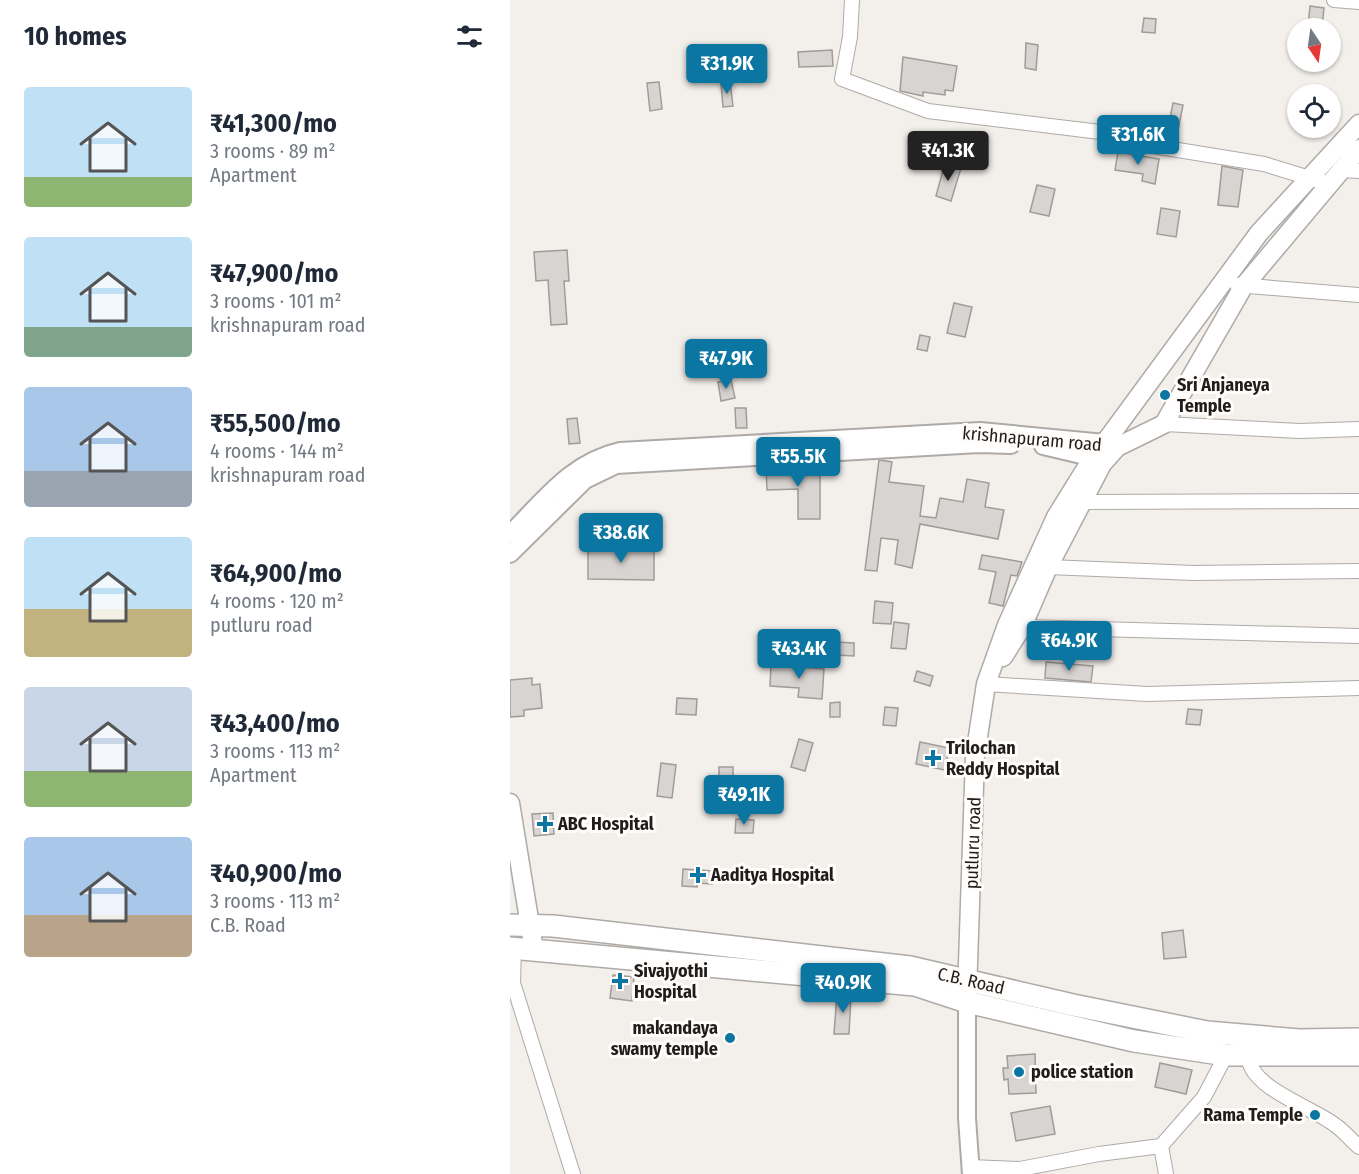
<!DOCTYPE html>
<html lang="en">
<head>
<meta charset="utf-8">
<style>
  :root { --surface:#fff; --page:#f6f6f7; --text:#1f2937; --muted:#747a83; --accent:#0b76a1 }
  body { margin:0; font-family:"Fira Sans Condensed",sans-serif; background:var(--page); color:var(--text); height:100vh; display:flex; flex-direction:column; font-size:22px; white-space:nowrap }
  * { box-sizing:border-box; margin:0 }
  p { font-size:20px; color:var(--muted) }
  .icon { flex:none; width:33px; height:33px; fill:none; stroke:currentColor; stroke-width:2; stroke-linecap:round; stroke-linejoin:round }
  .map { position:relative; flex:1; overflow:hidden }
  .sheet { display:flex; flex-direction:column; background:var(--surface); width:510px }
  .sheet>* { flex:none }
  .needle { width:39px; rotate:167deg }
  .tools { position:absolute; left:777px; top:18px; display:grid; gap:12px }
  .tools a { display:grid; place-items:center; width:54px; height:54px; border-radius:50%; background:var(--surface); box-shadow:0 2px 4px #0004; font-size:30px }
  .price { position:absolute; translate:-50% -51px; padding:0 14px; border-radius:6px; background:var(--accent); color:#fff; font-size:20px; line-height:39px; filter:drop-shadow(0 2px 3px #0008) }
  .price::after { content:''; position:absolute; left:50%; top:36px; width:18px; height:14px; margin-left:-9px; background:inherit; clip-path:polygon(0 0,100% 0,50% 100%) }
  .price.selected { background:#222; color:#fff }
  ul { padding:0; list-style:none }
  li { display:flex; align-items:center; gap:18px; height:150px; padding:0 24px }
  li span { display:grid; place-items:center; flex:none; width:168px; height:120px; border-radius:6px; color:#555 }
  li>.icon { margin-inline-start:auto }
  span .icon { width:72px; height:72px; fill:#fffc; stroke-width:1 }
  li b { font-size:26px }
  h2 { display:flex; justify-content:space-between; align-items:center; height:72px; padding:0 24px; font-size:26px }
  main { display:flex; flex:1; min-height:0 }
  .map>svg:first-child { display:block }
</style>
</head>
<body>
<main>
<section class="sheet">
<h2>10 homes<svg class="icon" aria-label="filters" viewBox="0 0 24 24"><path d="M4 7h16M4 17h16"/><circle cx="9" cy="7" r="2"/><circle cx="15" cy="17" r="2"/></svg></h2>
<ul>
<li><span style="background:linear-gradient(#bfe0f5 75%,#8fb573 0)"><svg class="icon" aria-label="home" viewBox="0 0 24 24"><path d="M3 11l9-7 9 7M6 9v11h12V9"/></svg></span><div><b>₹41,300/mo</b><p>3 rooms · 89 m²</p><p>Apartment</p></div></li>
<li><span style="background:linear-gradient(#bfe0f5 75%,#7fa58c 0)"><svg class="icon" aria-label="home" viewBox="0 0 24 24"><path d="M3 11l9-7 9 7M6 9v11h12V9"/></svg></span><div><b>₹47,900/mo</b><p>3 rooms · 101 m²</p><p>krishnapuram road</p></div></li>
<li><span style="background:linear-gradient(#a9c7e8 70%,#9aa5b1 0)"><svg class="icon" aria-label="home" viewBox="0 0 24 24"><path d="M3 11l9-7 9 7M6 9v11h12V9"/></svg></span><div><b>₹55,500/mo</b><p>4 rooms · 144 m²</p><p>krishnapuram road</p></div></li>
<li><span style="background:linear-gradient(#bfe0f5 60%,#c2b280 0)"><svg class="icon" aria-label="home" viewBox="0 0 24 24"><path d="M3 11l9-7 9 7M6 9v11h12V9"/></svg></span><div><b>₹64,900/mo</b><p>4 rooms · 120 m²</p><p>putluru road</p></div></li>
<li><span style="background:linear-gradient(#c9d6e8 70%,#8fb573 0)"><svg class="icon" aria-label="home" viewBox="0 0 24 24"><path d="M3 11l9-7 9 7M6 9v11h12V9"/></svg></span><div><b>₹43,400/mo</b><p>3 rooms · 113 m²</p><p>Apartment</p></div></li>
<li><span style="background:linear-gradient(#a9c7e8 65%,#b9a48a 0)"><svg class="icon" aria-label="home" viewBox="0 0 24 24"><path d="M3 11l9-7 9 7M6 9v11h12V9"/></svg></span><div><b>₹40,900/mo</b><p>3 rooms · 113 m²</p><p>C.B. Road</p></div></li>
</ul>
</section>
<div class="map">
<svg width="849" height="1174" viewBox="0 0 849 1174">
  <rect width="100%" height="100%" fill="#f3efeb"/>
  <!-- building -->
  <g fill="#d8d4d1" stroke="#a09c99" stroke-width="1.5">
    <polygon points="800,6 814,8 812,27 798,26"/>
    <polygon points="634,18 646,19 645,33 632,32"/>
    <polygon points="516,43 528,45 526,70 515,68"/>
    <polygon points="226,47 227,63 207,64 206,48"/>
    <polygon points="322,50 323,66 289,67 288,52"/>
    <polygon points="393,57 447,66 443,91 435,90 435,95 413,92 413,96 390,91"/>
    <polygon points="149,82 152,109 140,111 137,83"/>
    <polygon points="220,82 223,106 213,107 211,83"/>
    <polygon points="663,103 673,105 667,136 657,134"/>
    <polygon points="608,152 649,159 645,184 632,181 633,174 605,170"/>
    <polygon points="435,163 451,168 441,201 426,196"/>
    <polygon points="712,166 733,170 728,207 708,205"/>
    <polygon points="527,185 545,189 539,216 520,212"/>
    <polygon points="651,208 670,211 666,237 647,234"/>
    <polygon points="57,250 59,281 54,281 57,324 41,325 38,280 26,281 24,252"/>
    <polygon points="444,303 462,307 455,337 437,333"/>
    <polygon points="410,335 420,337 417,351 407,349"/>
    <polygon points="221,380 225,398 211,401 208,382"/>
    <polygon points="225,408 236,408 237,428 226,428"/>
    <polygon points="67,418 70,443 59,444 57,419"/>
    <polygon points="369,460 382,462 379,482 414,486 410,516 426,518 430,498 453,502 457,479 479,483 475,507 494,510 488,539 410,524 402,568 385,564 388,540 371,538 367,571 355,570"/>
    <polygon points="280,465 280,469 310,469 310,519 288,519 288,489 257,490 256,467"/>
    <polygon points="78,549 144,549 144,580 78,579"/>
    <polygon points="472,555 512,562 507,576 501,575 493,606 479,603 486,572 469,569"/>
    <polygon points="365,601 383,603 381,624 363,623"/>
    <polygon points="384,622 399,624 396,649 381,648"/>
    <polygon points="326,642 344,643 344,656 326,655"/>
    <polygon points="536,662 583,666 581,682 535,678"/>
    <polygon points="261,665 314,669 312,699 288,697 289,688 260,686"/>
    <polygon points="407,671 423,676 420,686 404,681"/>
    <polygon points="22,678 22,685 30,684 32,708 14,710 14,716 0,717 0,680"/>
    <polygon points="167,698 187,699 186,715 166,714"/>
    <polygon points="330,702 330,717 320,717 320,703"/>
    <polygon points="375,707 388,708 386,726 373,725"/>
    <polygon points="678,709 692,710 690,725 676,724"/>
    <polygon points="289,739 303,743 295,771 281,767"/>
    <polygon points="410,742 439,748 435,770 406,764"/>
    <polygon points="151,763 166,765 162,798 147,796"/>
    <rect x="209" y="767" width="14" height="11"/>
    <polygon points="43,813 44,834 24,836 22,814"/>
    <polygon points="226,819 244,820 243,833 225,833"/>
    <polygon points="173,869 203,871 202,884 187,883 187,887 172,886"/>
    <polygon points="673,930 676,957 654,959 652,933"/>
    <polygon points="103,975 124,977 122,1001 100,998"/>
    <polygon points="327,994 341,995 339,1034 324,1034"/>
    <polygon points="525,1054 526,1093 499,1094 498,1079 494,1080 493,1068 498,1068 497,1056"/>
    <polygon points="650,1063 682,1070 676,1094 645,1087"/>
    <polygon points="540,1106 545,1134 506,1141 501,1113"/>
  </g>
  <g fill="none" stroke-linecap="round" stroke-linejoin="round">
    <!-- minor casing -->
    <g stroke="#aeaaa7" stroke-width="16">
      <g id="minor">
        <polyline points="342,0 340,37 332,79 418,111 590,132 631,144 754,164 819,184"/>
        <polyline points="824,0 849,2"/>
        <polyline points="831,170 849,171"/>
        <polyline points="727,285 849,295"/>
        <polyline points="654,424 790,431 849,429"/>
        <polyline points="570,502 849,501"/>
        <polyline points="538,567 684,573 849,571"/>
        <polyline points="512,627 849,636"/>
        <polyline points="476,684 637,694 849,688"/>
        <polyline points="4,948 3,983 63,1174"/>
        <path d="M739,1050C731,1086 803,1107 825,1125C834,1131 841,1140 849,1147"/>
        <polyline points="651,1146 656,1174"/>
        <polyline points="460,1167 510,1169 589,1154 651,1146 694,1097 716,1055"/>
      </g>
    </g>
    <!-- tertiary casing -->
    <g stroke="#aeaaa7" stroke-width="20">
      <g id="tertiary">
        <polyline points="533,446 584,458 592,464"/>
        <path d="M0,534C34,500 61,462 110,451L470,431L595,443L606,447"/>
        <polyline points="0,554 75,480 106,465 469,444 501,445"/>
        <polyline points="457,1002 457,1118 461,1174"/>
      </g>
    </g>
    <!-- secondary casing -->
    <g stroke="#aeaaa7" stroke-width="21">
      <g id="secondary">
        <polyline points="493,657 512,627 538,567 592,464 607,447 654,424 733,287 849,149"/>
        <polyline points="0,803 24,950"/>
        <polyline points="457,993 465,756 476,684 497,625 546,517 577,467 749,233 849,124"/>
      </g>
    </g>
    <!-- trunk casing -->
    <g stroke="#aeaaa7" stroke-width="24">
      <g id="trunk">
        <polyline points="0,925 43,926 400,967 563,1005 697,1032 789,1040 849,1039"/>
        <polyline points="0,948 405,985 457,1002 624,1041 716,1055 849,1055"/>
      </g>
    </g>
    <!-- minor -->
    <use href="#minor" stroke="#fff" stroke-width="14"/>
    <!-- tertiary -->
    <use href="#tertiary" stroke="#fff" stroke-width="16"/>
    <!-- secondary -->
    <use href="#secondary" stroke="#fff" stroke-width="18"/>
    <!-- trunk -->
    <use href="#trunk" stroke="#fff" stroke-width="21"/>
  </g>
  <!-- markers -->
  <g fill="#0b76a1" stroke="#fffcfa" stroke-width="2">
    <circle cx="655" cy="395" r="6"/>
    <path d="M420 749h6v6h6v6h-6v6h-6v-6h-6v-6h6z"/>
    <path d="M32 815h6v6h6v6h-6v6h-6v-6h-6v-6h6z"/>
    <path d="M185 866h6v6h6v6h-6v6h-6v-6h-6v-6h6z"/>
    <path d="M107 972h6v6h6v6h-6v6h-6v-6h-6v-6h6z"/>
    <circle cx="220" cy="1038" r="6"/>
    <circle cx="509" cy="1072" r="6"/>
    <circle cx="805" cy="1115" r="6"/>
  </g>
  <g text-anchor="middle" stroke-width="6" stroke-linejoin="round" paint-order="stroke">
    <!-- poi labels -->
    <g font-size="18" font-weight="bold" fill="#201e1d" stroke="#fffcfa" text-anchor="start">
      <text x="667" y="391">Sri Anjaneya<tspan x="667" dy="21">Temple</tspan></text>
      <text x="436" y="754">Trilochan<tspan x="436" dy="21">Reddy Hospital</tspan></text>
      <text x="48" y="830">ABC Hospital</text>
      <text x="201" y="881">Aaditya Hospital</text>
      <text x="124" y="977">Sivajyothi<tspan x="124" dy="21">Hospital</tspan></text>
      <text x="208" y="1034" text-anchor="end">makandaya<tspan x="208" dy="21">swamy temple</tspan></text>
      <text x="521" y="1078">police station</text>
      <text x="793" y="1121" text-anchor="end">Rama Temple</text>
    </g>
    <!-- street labels -->
    <g font-size="18" fill="#201e1d" stroke="#fffcfa">
      <text transform="translate(522 439) rotate(5)" y="6">krishnapuram road</text>
      <text transform="translate(463 843) rotate(-88)" y="6">putluru road</text>
      <text transform="translate(461 981) rotate(13)" y="6">C.B. Road</text>
    </g>
  </g>
</svg>
<div class="tools">
<a><svg class="needle" viewBox="-14 -14 28 28"><path d="M0-13l5 13h-10z" fill="#e53935"/><path d="M0 13l5-13h-10z" fill="#747a83"/></svg></a>
<a><svg class="icon" aria-label="locate" viewBox="0 0 24 24"><circle cx="12" cy="12" r="6"/><path d="M12 2v4M12 18v4M2 12h4M18 12h4"/></svg></a>
</div>
<b class="price" style="left:217px;top:95px">₹31.9K</b>
<b class="price" style="left:628px;top:166px">₹31.6K</b>
<b class="price selected" style="left:438px;top:182px">₹41.3K</b>
<b class="price" style="left:216px;top:390px">₹47.9K</b>
<b class="price" style="left:288px;top:488px">₹55.5K</b>
<b class="price" style="left:111px;top:564px">₹38.6K</b>
<b class="price" style="left:559px;top:672px">₹64.9K</b>
<b class="price" style="left:289px;top:680px">₹43.4K</b>
<b class="price" style="left:234px;top:826px">₹49.1K</b>
<b class="price" style="left:333px;top:1014px">₹40.9K</b>
</div>
</main>
</body>
</html>
